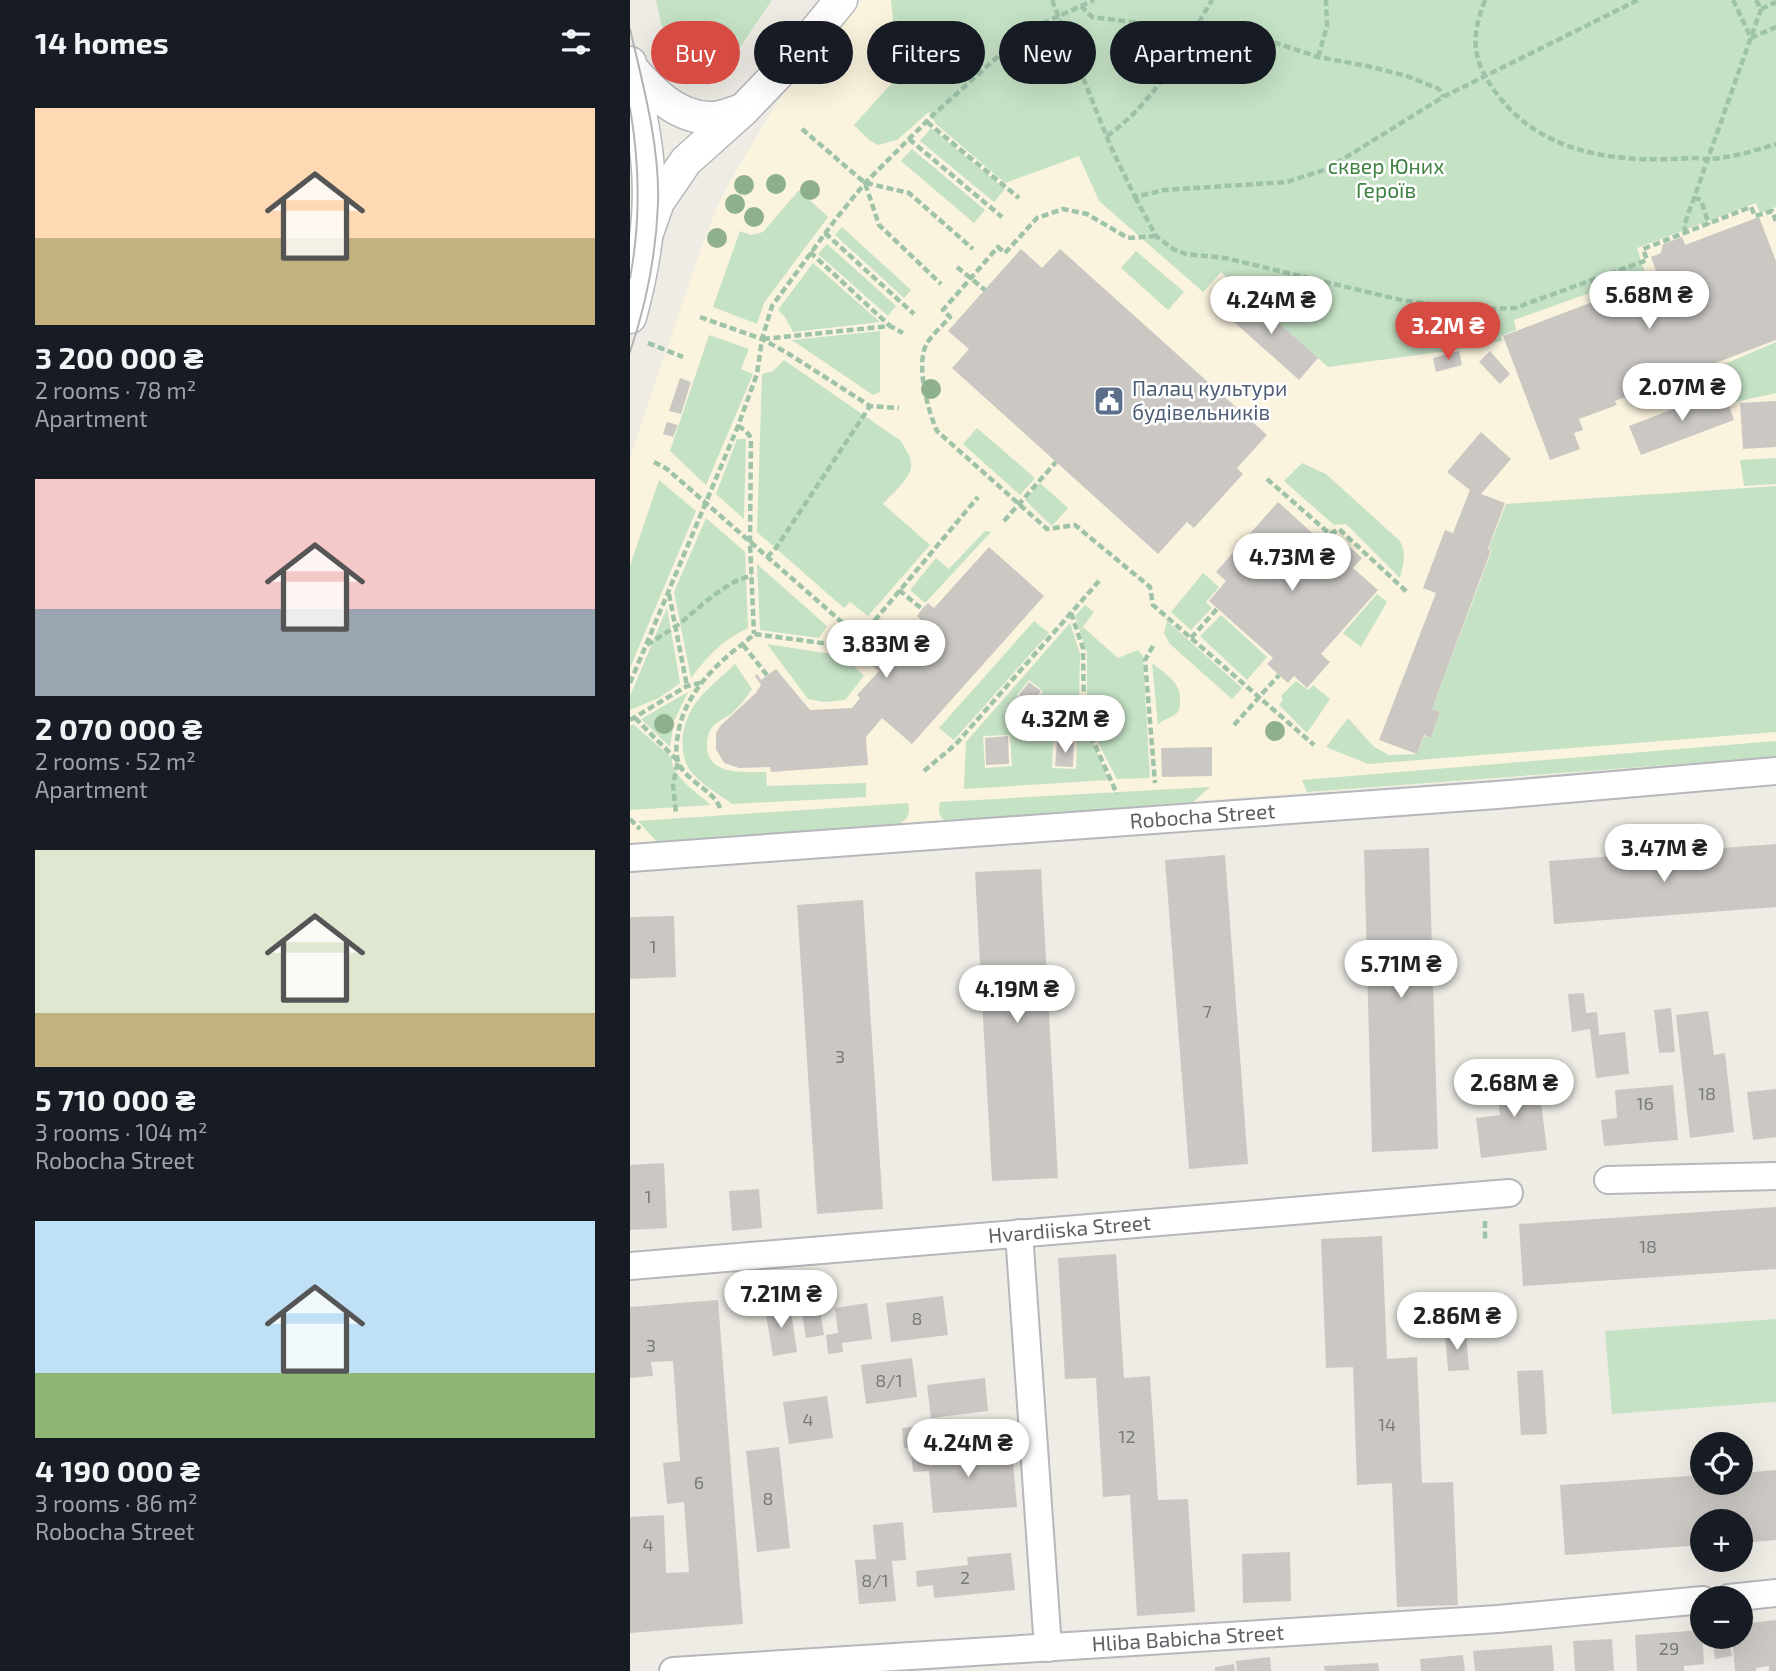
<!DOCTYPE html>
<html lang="en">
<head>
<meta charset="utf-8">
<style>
  :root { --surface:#171b24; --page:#242831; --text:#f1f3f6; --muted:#9ea1a6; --accent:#d64c43 }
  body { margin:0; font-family:"Exo 2",sans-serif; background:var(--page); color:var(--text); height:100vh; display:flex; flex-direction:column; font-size:26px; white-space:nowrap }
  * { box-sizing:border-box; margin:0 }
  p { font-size:23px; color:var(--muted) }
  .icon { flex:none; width:38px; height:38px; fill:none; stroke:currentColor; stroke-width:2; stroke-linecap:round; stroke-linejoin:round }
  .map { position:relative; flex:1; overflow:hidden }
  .sheet { display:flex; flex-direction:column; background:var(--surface); width:630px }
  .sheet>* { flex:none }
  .hud { position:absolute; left:21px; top:21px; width:665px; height:63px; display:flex; gap:14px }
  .controls { position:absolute; left:1060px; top:1432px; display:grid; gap:14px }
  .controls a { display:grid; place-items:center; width:63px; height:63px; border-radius:50%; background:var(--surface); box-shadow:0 7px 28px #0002; font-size:35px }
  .price { position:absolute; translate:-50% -60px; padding:0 16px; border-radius:24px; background:#fff; color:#222; font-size:23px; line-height:46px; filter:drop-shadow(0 2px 4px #0008) }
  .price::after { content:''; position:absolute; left:50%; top:42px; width:21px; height:16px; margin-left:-10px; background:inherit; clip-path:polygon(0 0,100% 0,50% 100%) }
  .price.current { background:var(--accent); color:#fff }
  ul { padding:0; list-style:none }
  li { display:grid; align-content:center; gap:14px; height:371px; padding:0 35px }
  li span { display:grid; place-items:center; height:217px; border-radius:0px; color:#555 }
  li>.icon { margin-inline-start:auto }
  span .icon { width:126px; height:126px; fill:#fffc; stroke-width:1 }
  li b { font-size:30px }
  h2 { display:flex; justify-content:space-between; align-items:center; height:84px; padding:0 35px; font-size:30px }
  .tag { padding:0 24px; border-radius:32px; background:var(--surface); box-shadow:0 7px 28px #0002; font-size:24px; line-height:63px }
  .tag.current { background:var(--accent); color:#fff }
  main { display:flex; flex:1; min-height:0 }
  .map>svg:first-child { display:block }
</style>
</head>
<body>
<main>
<section class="sheet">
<h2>14 homes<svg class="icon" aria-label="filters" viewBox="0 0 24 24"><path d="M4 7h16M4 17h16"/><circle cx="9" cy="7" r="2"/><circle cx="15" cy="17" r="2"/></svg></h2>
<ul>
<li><span style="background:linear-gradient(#ffd9b3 60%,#c2b280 0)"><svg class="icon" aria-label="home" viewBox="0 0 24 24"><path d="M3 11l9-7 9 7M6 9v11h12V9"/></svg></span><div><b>3 200 000 ₴</b><p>2 rooms · 78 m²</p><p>Apartment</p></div></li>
<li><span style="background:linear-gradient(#f6c9c9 60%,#9aa5b1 0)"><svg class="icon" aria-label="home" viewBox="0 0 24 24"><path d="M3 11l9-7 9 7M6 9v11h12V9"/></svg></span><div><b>2 070 000 ₴</b><p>2 rooms · 52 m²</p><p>Apartment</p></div></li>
<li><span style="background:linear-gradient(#dfe7d0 75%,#c2b280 0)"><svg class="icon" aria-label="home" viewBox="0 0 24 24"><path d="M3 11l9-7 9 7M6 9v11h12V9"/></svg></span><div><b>5 710 000 ₴</b><p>3 rooms · 104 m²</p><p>Robocha Street</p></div></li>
<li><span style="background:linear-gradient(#bfe0f5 70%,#8fb573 0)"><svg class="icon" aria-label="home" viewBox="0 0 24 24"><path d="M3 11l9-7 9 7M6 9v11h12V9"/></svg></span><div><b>4 190 000 ₴</b><p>3 rooms · 86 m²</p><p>Robocha Street</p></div></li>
</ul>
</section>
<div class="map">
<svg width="1146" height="1671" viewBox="0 0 1146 1671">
  <rect width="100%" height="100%" fill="#eeece5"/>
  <!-- commercial -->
  <polygon fill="#faf3de" points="233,0 1146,0 1146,757 0,844 0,458 69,254 89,203 107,169 168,68 208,22"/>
  <!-- green -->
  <g fill="#c5e2c5" fill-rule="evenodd">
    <path d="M26,0H142L98,65L85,72C34,61 37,46 26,0Z"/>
    <path d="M261,0H1146V207L1130,213L1126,203L1007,248L1015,273L884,320L886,330L871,336L873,341L817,351L698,367L591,272L573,292L469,201L449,156L375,183L306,124L299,112L267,140L248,145L239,140L224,125L270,74C277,53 267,48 264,29C263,20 262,10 261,0Z"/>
    <polygon points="301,128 375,189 364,202 290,141"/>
    <polygon points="282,149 355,210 344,223 271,161"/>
    <polygon points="169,190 198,217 134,303 127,324 83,307 110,231 121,235 133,232"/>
    <polygon points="212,227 281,290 274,298 205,235"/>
    <polygon points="197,244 266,306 258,316 188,254"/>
    <polygon points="506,251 554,292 538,310 491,268"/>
    <polygon points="183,263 250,322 163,332 155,317 148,310"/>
    <polygon points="250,331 250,392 243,395 162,340"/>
    <polygon points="79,335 119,349 111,369 123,374 76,485 40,451"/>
    <polygon points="1146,342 1146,393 1101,403 1088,367"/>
    <path d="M154,360L271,441C274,447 280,455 281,462C284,477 261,494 253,504L300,545L238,616L220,602L214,608L127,532L132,374L143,371Z"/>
    <polygon points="347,428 405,478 390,495 333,444"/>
    <polygon points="107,439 116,439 114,519 86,494"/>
    <polygon points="1146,458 1146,484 1114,486 1110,460"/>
    <path d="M672,463L696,474L770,541C777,553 773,565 770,578L716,524L704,525L654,481Z"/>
    <polygon points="29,480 66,511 0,668 0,566"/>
    <polygon points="410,483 438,508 422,526 395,500"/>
    <polygon points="1146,486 1146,732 738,764 696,747 718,718 744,747 759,755 787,754 794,736 801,738 810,712 802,709 862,550 859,548 876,504"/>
    <path d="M76,518L115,552L118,628C91,641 79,655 61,678L44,592Z"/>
    <polygon points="355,531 361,532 295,603 280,590 306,558 319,569"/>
    <polygon points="127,564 197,626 189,638 130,630"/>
    <polygon points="573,573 589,587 576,602 582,608 561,630 541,612"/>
    <polygon points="747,594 757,602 731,647 713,633"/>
    <polygon points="455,605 464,612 453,627 488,658 508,650 513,656 520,778 487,779 462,731 457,715 457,653 445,616"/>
    <polygon points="37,608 50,683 29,698 0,710 0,696"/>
    <polygon points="591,615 637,657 617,680 570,636"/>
    <polygon points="404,621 419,633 324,740 309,728"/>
    <polygon points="537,621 612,688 602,699 540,644 534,633"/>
    <path d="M440,623L450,654L449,702L452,717L479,780L334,789L336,742ZM399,680L413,691L402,707L387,695ZM380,735L382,766L355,768L353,736ZM423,739L447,740L446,769L422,768Z"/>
    <polygon points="137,644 214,656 234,676 215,700 194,702 178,699"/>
    <path d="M522,663C535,674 552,682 550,702C550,706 550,709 547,713C541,719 533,718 528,725Z"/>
    <path d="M105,664L122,689C116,698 110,706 101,714C95,718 88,721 83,726C78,731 77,740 77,747C78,776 116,772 136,772L137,786L236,783V797L102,804C90,795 74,786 63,774C47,756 51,726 63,707C73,691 92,677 105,664Z"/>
    <polygon points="666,681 678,690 683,685 700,699 677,733 649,705 653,700 651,696"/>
    <polygon points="58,692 44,721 40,747 11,719"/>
    <path d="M3,724L42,758C41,777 68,793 81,805L0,810V726Z"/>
    <polygon points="1146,741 1146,757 677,792 672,780"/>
    <path d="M580,787L563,802L317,822C308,816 308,812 310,802Z"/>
    <path d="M278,803C281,814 277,821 267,825L28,843L8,821Z"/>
    <polygon points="1146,1319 1146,1402 982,1414 975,1331"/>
  </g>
  <!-- building -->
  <g fill="#cbc8c4">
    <polygon points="1129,217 1146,261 1146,340 985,401 987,405 949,419 953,430 944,433 950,449 920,460 873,336 1028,277 1021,257 1031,253 1033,244 1052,237 1055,245"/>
    <polygon points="391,249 412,268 430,249 637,435 607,468 613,474 564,528 557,522 528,554 322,368 339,349 318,331"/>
    <polygon points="613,291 688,358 669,380 594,313"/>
    <polygon points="829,351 832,365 806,372 803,358"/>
    <polygon points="860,351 880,374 870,384 849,362"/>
    <polygon points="50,378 61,382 51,414 39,411"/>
    <polygon points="1093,390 1104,420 1011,455 999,426"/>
    <polygon points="1146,401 1146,447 1113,449 1110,403"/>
    <polygon points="37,422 48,425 43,437 33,434"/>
    <polygon points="851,432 881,459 851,494 875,503 858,549 861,550 802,709 810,712 801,738 794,735 787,754 749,740 806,593 793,588 815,530 823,533 840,490 817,472"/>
    <polygon points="648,502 701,550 711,539 732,558 723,568 748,590 691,654 700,662 677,688 664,676 658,683 637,664 643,658 579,601 596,581 586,572"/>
    <polygon points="359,547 414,596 282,744 252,718 236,737 238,765 141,772 140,767 109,768 94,763 86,749 86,733 91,725 126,693 131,685 125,676 127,674 131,680 146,669 180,710 222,708 230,698 227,695 249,671 230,657 249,636 266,652 292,621 287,616 292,609 298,603 304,608"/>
    <polygon points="399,682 411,691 401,704 389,695"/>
    <polygon points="378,736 379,764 356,765 355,738"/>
    <polygon points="427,742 444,743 443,767 425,766"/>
    <polygon points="582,747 582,776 532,777 531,748"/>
    <polygon points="1146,844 1146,907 924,924 919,861"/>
    <polygon points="799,848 808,1149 742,1152 734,850"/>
    <polygon points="595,855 618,1164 559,1169 535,860"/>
    <polygon points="411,869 428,1178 362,1181 345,872"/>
    <polygon points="233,900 253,1209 187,1214 167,905"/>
    <polygon points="44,916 46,977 0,979 0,917"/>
    <polygon points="954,993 956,1013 967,1012 969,1035 995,1032 999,1074 966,1078 960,1029 942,1032 938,994"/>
    <polygon points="1041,1008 1045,1052 1029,1053 1024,1010"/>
    <polygon points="1078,1011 1084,1055 1095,1053 1104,1132 1060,1138 1046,1015"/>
    <polygon points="907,1072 917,1150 851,1158 846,1118 870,1115 865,1077"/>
    <polygon points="1043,1085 1048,1140 974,1146 971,1120 987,1118 985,1090"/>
    <polygon points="1146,1089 1146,1137 1123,1140 1117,1092"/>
    <polygon points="34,1163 37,1228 0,1230 0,1165"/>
    <polygon points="129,1189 132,1228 102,1231 99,1191"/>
    <polygon points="1146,1207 1146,1269 893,1286 889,1224"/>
    <polygon points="752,1236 757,1359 787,1357 792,1483 823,1482 828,1605 767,1607 762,1483 727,1485 723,1367 696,1368 691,1239"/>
    <polygon points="486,1254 494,1378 520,1376 528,1500 558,1499 565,1612 507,1616 500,1495 473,1497 466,1378 435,1379 428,1258"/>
    <polygon points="313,1296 318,1335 261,1342 256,1303"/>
    <polygon points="88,1300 113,1624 0,1633 0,1517 34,1515 36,1573 59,1572 54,1502 37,1504 33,1463 50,1461 43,1361 21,1362 23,1376 0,1378 0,1307"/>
    <polygon points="237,1303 242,1339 212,1343 213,1352 198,1354 196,1335 208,1333 205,1308"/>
    <polygon points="160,1305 167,1352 143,1356 135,1309"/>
    <polygon points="190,1310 194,1335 176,1338 172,1312"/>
    <polygon points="836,1333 839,1370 818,1371 815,1334"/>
    <polygon points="282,1358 287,1397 236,1404 231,1365"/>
    <polygon points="913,1370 917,1434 891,1435 887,1371"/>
    <polygon points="355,1378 358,1411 301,1418 297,1385"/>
    <polygon points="197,1396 203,1438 159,1444 153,1402"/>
    <polygon points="315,1424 317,1444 274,1448 272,1428"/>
    <polygon points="149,1447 160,1548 127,1552 116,1451"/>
    <polygon points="371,1447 372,1464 383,1463 387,1507 303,1513 299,1471 283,1472 281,1453"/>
    <polygon points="1146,1470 1146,1540 1111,1543 1111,1521 1073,1521 1073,1545 935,1555 930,1485 1073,1475 1073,1482 1111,1482 1111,1473"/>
    <polygon points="273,1522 276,1560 262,1561 266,1601 229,1604 225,1560 246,1559 243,1525"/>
    <polygon points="660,1552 661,1601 613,1603 612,1554"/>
    <polygon points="381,1553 385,1590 304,1598 303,1585 287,1587 286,1571 338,1565 337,1557"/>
    <polygon points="1146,1620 1146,1671 1139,1671 1139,1666 1126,1668 1126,1671 1105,1671 1102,1636 1111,1636 1111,1624"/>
    <polygon points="1072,1630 1074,1664 1054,1666 1054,1671 1007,1671 1005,1635"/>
    <polygon points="1082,1636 1099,1636 1102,1656 1085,1659"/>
    <polygon points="982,1639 984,1671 945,1671 943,1641"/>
    <polygon points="922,1645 924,1671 845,1671 843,1651"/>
    <polygon points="833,1655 835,1671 791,1671 790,1659"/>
    <polygon points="640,1657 641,1671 607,1671 606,1661"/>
    <polygon points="748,1663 749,1671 695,1671 694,1666"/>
    <polygon points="604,1664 605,1671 585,1671 585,1667"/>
  </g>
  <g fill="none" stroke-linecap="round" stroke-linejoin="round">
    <!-- minor casing -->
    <g stroke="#b5b7ba" stroke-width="30">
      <g id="minor">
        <path id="s1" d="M0,858L867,795L1146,771"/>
        <polyline points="978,1180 1146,1176"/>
        <polyline points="389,1233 418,1648"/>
        <path id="s2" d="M0,1266L879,1193"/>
        <polyline points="1099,1598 1146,1593"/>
        <path id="s3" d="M43,1671L868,1619L1073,1600"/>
      </g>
    </g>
    <!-- tertiary casing -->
    <g stroke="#b5b7ba" stroke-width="35">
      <g id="tertiary">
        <path d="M0,63C6,94 14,126 17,158C23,210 14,266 0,317"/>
        <path d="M1,68C21,91 46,117 79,118C90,119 102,113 112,110"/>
        <polyline points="17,233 28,202 56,161 113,110 166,55 211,0"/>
      </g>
    </g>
    <!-- path -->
    <g stroke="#9ec3a8" stroke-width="4.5" stroke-dasharray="7 3.5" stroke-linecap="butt">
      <polyline points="422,0 480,145 505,197 534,190 657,182 697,169 813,97 1008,0"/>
      <path d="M855,0C840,39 842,61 867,94C913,156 990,163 1062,158C1067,158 1073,159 1078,159C1101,158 1124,151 1146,144"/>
      <polyline points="1103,0 1121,38 1146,27"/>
      <polyline points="1126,0 1131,9 1146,2"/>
      <polyline points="451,6 462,17 565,30 598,32 637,40 688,57 737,66 777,76 809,89 813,97"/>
      <polyline points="688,57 697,26 696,0"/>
      <polyline points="297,122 389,198"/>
      <polyline points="172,129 235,183 249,225 311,284"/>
      <path d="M477,136C524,103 553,49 582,0"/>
      <polyline points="279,139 372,217"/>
      <polyline points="236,183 279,193 343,249"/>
      <polyline points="505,197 526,236 543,249 556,254 595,258 771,300 808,305 857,309 885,308 1017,260 1013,249 1121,207 1125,216 1142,211 1146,221"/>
      <polyline points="1064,198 1071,200 1079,225"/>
      <polyline points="195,233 284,314"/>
      <polyline points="1056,233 1054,226 1131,9"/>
      <path d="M526,236L498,238L457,214L433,209L407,218L375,253L368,247L313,310L320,317C313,325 303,334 297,343C285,364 298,411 307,431L417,529L445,525L520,587L523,605L684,745"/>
      <polyline points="180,252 260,326"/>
      <polyline points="327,267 355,290"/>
      <polyline points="70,317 132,339 159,354 240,406 269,408"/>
      <polyline points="133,339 260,326 273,333"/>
      <polyline points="18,343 53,357"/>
      <polyline points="108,426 116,431 121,438 120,542 124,634"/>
      <polyline points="24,462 37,469 230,638 348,497"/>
      <polyline points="637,479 700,534 709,529 777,592"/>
      <polyline points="374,521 426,462"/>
      <polyline points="137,557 146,548 240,406"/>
      <polyline points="269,590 292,609"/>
      <polyline points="39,594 57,686"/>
      <polyline points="441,613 453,648 454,713 460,734 487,794"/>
      <polyline points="230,638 239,647"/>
      <polyline points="561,638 587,609"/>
      <path d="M17,645C27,638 38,632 49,624C68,609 98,579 122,576"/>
      <polyline points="113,645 137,675"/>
      <polyline points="523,646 515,660 525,783"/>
      <polyline points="0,683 108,426 127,374 132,339 142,306 205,220 235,183 302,116 396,31 464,0"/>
      <polyline points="5,718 48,761 43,785 46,813"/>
      <polyline points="0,720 57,686 70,683"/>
      <polyline points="604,725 649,675"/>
      <polyline points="294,771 326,744 469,581"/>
      <path d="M90,808C84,791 60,783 50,766C45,756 46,745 48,734C53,702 75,675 100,654C108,647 116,642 124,634L207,645L220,630"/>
      <polyline points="0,819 10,829"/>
      <polyline points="855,1221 855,1241"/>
    </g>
    <!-- minor -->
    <use href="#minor" stroke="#fff" stroke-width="26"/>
    <!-- tertiary -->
    <use href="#tertiary" stroke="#fff" stroke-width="32"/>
    <!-- tram -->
    <g stroke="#b3b4b4" stroke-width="2">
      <path d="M0,29C13,85 30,146 28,204C26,254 16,305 0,352"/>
      <path d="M0,108C10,166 11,220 0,278"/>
    </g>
  </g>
  <!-- trees -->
  <g fill="#8eb18b">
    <circle cx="196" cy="52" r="10"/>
    <circle cx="146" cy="184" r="10"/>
    <circle cx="114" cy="185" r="10"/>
    <circle cx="180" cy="190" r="10"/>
    <circle cx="105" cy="204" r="10"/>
    <circle cx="124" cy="217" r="10"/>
    <circle cx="87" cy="238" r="10"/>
    <circle cx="301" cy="389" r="10"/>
    <circle cx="34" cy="724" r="10"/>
    <circle cx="645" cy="731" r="10"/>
  </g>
  <!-- icons -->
  <defs>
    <g id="civic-square" transform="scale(1.575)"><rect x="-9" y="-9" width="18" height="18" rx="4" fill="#5c6f8a" stroke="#fff"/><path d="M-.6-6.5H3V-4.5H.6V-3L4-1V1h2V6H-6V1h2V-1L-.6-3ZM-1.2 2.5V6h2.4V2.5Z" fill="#fff"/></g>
  </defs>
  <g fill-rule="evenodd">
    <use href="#civic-square" x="479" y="401"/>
  </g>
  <g text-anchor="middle" stroke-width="5" stroke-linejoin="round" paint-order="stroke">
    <!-- number labels -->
    <g font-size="18" fill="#787a7c">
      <text x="23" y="953">1</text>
      <text x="577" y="1018">7</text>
      <text x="210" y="1063">3</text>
      <text x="1077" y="1100">18</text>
      <text x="1015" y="1110">16</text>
      <text x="18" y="1203">1</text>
      <text x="1018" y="1253">18</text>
      <text x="287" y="1325">8</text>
      <text x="21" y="1352">3</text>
      <text x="259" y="1387">8/1</text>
      <text x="178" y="1426">4</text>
      <text x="757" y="1431">14</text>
      <text x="497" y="1443">12</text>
      <text x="69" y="1489">6</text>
      <text x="138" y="1505">8</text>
      <text x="18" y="1551">4</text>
      <text x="335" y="1584">2</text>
      <text x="245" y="1587">8/1</text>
      <text x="1039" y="1655">29</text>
    </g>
    <!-- park labels -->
    <g font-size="21" fill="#3f8141" stroke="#fff">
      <text x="756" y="174">сквер Юних<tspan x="756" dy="24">Героїв</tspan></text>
    </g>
    <!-- service labels -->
    <g font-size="21" fill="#4e5e75" stroke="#fff" text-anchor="start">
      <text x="502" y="396">Палац культури<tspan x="502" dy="24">будівельників</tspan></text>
    </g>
    <!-- street labels -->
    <g font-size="21" fill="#5d6064" stroke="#fff">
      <text dy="7" stroke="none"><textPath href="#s1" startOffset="574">Robocha Street</textPath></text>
      <text dy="7" stroke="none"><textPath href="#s2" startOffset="441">Hvardiiska Street</textPath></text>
      <text dy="7" stroke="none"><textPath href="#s3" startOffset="516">Hliba Babicha Street</textPath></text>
    </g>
  </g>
</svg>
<div class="controls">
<a><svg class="icon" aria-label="locate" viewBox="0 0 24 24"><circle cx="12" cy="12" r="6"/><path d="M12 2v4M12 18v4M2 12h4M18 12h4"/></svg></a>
<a>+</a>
<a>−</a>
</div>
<b class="price" style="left:1019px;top:331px">5.68M ₴</b>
<b class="price" style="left:641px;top:336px">4.24M ₴</b>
<b class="price current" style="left:818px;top:362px">3.2M ₴</b>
<b class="price" style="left:1052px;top:423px">2.07M ₴</b>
<b class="price" style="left:662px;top:593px">4.73M ₴</b>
<b class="price" style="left:256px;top:680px">3.83M ₴</b>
<b class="price" style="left:435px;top:755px">4.32M ₴</b>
<b class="price" style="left:1034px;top:884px">3.47M ₴</b>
<b class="price" style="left:771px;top:1000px">5.71M ₴</b>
<b class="price" style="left:387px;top:1025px">4.19M ₴</b>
<b class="price" style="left:884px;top:1119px">2.68M ₴</b>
<b class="price" style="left:151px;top:1330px">7.21M ₴</b>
<b class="price" style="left:827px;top:1352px">2.86M ₴</b>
<b class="price" style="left:338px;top:1479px">4.24M ₴</b>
<div class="hud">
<a class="tag current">Buy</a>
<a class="tag">Rent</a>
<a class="tag">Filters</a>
<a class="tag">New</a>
<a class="tag">Apartment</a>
</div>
</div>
</main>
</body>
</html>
